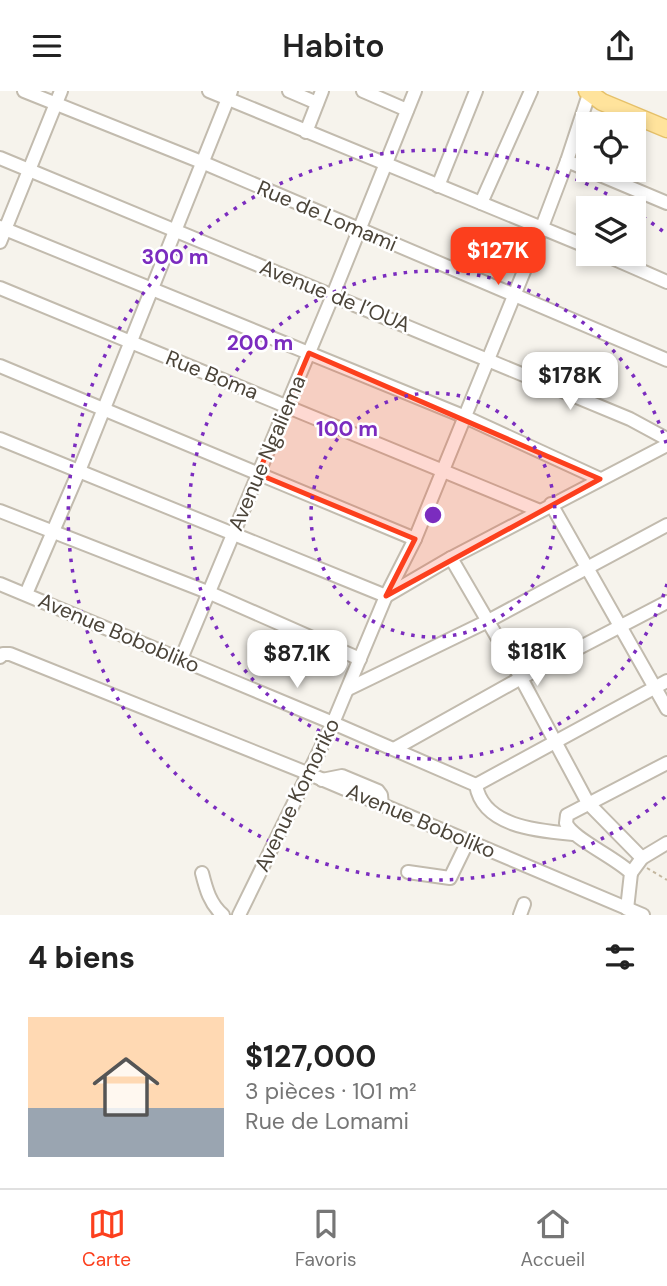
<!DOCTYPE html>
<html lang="fr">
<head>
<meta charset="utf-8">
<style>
  :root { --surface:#fff; --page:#f6f6f6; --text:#222; --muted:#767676; --line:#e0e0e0; --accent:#fc3f1d }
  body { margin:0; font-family:"DM Sans",sans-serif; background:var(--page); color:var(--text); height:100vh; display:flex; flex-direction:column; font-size:26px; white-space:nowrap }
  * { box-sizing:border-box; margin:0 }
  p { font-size:23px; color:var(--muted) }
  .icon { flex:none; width:38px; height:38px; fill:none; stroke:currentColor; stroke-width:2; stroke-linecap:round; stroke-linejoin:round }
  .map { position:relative; height:824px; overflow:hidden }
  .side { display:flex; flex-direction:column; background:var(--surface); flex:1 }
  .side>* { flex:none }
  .tools { position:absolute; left:576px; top:21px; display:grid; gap:14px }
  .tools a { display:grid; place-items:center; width:70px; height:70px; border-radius:0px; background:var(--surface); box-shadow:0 4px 10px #0003; font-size:35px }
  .price { position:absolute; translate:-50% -60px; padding:0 16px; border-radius:14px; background:#fff; color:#222; font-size:23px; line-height:46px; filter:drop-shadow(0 2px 4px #0008) }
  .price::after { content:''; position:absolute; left:50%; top:42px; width:21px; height:16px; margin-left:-10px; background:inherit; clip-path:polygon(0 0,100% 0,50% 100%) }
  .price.current { background:var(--accent); color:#fff }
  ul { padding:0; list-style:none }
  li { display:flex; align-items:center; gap:21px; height:175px; padding:0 28px }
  li span { display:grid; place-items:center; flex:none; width:196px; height:140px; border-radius:0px; color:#555 }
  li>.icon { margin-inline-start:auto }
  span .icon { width:84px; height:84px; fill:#fffc; stroke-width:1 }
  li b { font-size:30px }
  h2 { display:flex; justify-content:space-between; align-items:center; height:84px; padding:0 28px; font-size:30px }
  header { display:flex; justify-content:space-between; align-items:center; height:91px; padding:0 28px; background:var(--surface); font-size:32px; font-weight:600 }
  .dock { display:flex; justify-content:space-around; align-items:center; height:98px; border-top:2px solid var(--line); background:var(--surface); font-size:19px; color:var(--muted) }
  .dock a { display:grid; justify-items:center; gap:4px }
  .dock .current { color:var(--accent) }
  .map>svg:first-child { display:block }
</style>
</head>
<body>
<header><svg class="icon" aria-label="menu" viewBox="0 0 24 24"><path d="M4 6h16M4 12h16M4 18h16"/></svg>Habito<svg class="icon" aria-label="share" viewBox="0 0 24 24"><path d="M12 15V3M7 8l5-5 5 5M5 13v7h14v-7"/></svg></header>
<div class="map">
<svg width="667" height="824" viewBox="0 0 667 824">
  <rect width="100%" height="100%" fill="#f6f3ec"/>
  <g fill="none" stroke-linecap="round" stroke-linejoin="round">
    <!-- minor casing -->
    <g stroke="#c2bbae" stroke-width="16">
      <g id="minor">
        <polyline points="24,0 204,72 667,269"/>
        <polyline points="209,0 588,156"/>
        <polyline points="289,0 317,12"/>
        <polyline points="363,0 407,19"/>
        <polyline points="306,41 322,0"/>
        <polyline points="0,67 630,328 667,348"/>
        <polyline points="567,70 667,112"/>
        <polyline points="438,95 476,0"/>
        <polyline points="481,112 531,0"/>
        <polyline points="0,136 463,325 600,388"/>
        <polyline points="0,151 61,0"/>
        <polyline points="603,163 667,191"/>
        <polyline points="0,197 540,420"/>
        <polyline points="0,275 415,448"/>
        <polyline points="0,348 386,505 451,467 667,354"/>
        <polyline points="551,413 667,618"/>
        <polyline points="0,420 210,502 360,568"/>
        <polyline points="451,467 521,587 588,712 642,767"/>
        <path d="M0,493L333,632L476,694C483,736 539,740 573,743"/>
        <polyline points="26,503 79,380 231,0"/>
        <polyline points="0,566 3,563 10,563 307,682 643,824"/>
        <polyline points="181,568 333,204 415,0"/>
        <polyline points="348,598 488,530 667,434"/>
        <polyline points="394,658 521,587 667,511"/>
        <polyline points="322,689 342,685 378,700 381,704 382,714"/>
        <polyline points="476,694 667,590"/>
        <polyline points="408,781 450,787 468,750"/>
        <path d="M202,782C206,798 210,813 223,824"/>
        <polyline points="631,782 642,767 667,752"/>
        <path d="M627,818L631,782C615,766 571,747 566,732L567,724L667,672"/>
        <polyline points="239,824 333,632 386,505 415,448 542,136 567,70 590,0"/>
        <polyline points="520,824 524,813"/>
      </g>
    </g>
    <!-- major casing -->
    <g stroke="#e6c16a" stroke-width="19">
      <polyline id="major" points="587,0 602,11 667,38"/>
    </g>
    <!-- path -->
    <polyline stroke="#c4b79f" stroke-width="2" stroke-dasharray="3.5 3.5" stroke-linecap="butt" points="647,777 667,789"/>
    <!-- minor -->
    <use href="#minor" stroke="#fff" stroke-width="12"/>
    <!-- major -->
    <use href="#major" stroke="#ffe39c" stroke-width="16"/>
  </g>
  <!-- marked area -->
  <path fill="#fc3f1d" fill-opacity="0.2" stroke="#fc3f1d" stroke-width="5" stroke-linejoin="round" d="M309,262L600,388L386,505L415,448L258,383Z"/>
  <!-- distance rings -->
  <g fill="none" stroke="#7b2cbf" stroke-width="3.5" stroke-dasharray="3.5 7">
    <circle cx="433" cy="424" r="122"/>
    <path d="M667 493A244 244 0 1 1 667 355"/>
    <path d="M665 706A365 365 0 1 1 629 116M634 120A365 365 0 0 1 665 142"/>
  </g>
  <g text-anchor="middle" stroke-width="5" stroke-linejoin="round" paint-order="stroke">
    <!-- street labels -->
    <g font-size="21" fill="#4b4439" stroke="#fff">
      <text transform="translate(327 125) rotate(23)" y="7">Rue de Lomami</text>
      <text transform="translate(335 205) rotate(22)" y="7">Avenue de l’OUA</text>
      <text transform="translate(212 284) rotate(22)" y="7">Rue Boma</text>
      <text transform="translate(267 362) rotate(-67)" y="7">Avenue Ngaliema</text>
      <text transform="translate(119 542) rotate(23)" y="7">Avenue Bobobliko</text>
      <text transform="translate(297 704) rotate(-64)" y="7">Avenue Komoriko</text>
      <text transform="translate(421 730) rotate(23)" y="7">Avenue Boboliko</text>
    </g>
  </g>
  <circle cx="433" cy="424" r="10" fill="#7b2cbf" stroke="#fff" stroke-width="3.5"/>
  <g font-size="21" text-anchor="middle" font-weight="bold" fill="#7b2cbf" stroke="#fff" stroke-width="5" stroke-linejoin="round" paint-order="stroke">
    <text x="175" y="173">300 m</text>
    <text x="260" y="259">200 m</text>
    <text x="347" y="345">100 m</text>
  </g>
</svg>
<div class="tools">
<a><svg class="icon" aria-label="locate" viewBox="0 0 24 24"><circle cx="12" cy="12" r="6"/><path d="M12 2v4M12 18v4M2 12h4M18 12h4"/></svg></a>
<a><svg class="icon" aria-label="layers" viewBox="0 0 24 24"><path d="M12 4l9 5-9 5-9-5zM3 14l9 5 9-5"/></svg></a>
</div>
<b class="price current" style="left:498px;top:196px">$127K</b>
<b class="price" style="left:570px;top:321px">$178K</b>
<b class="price" style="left:537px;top:597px">$181K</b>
<b class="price" style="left:297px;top:599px">$87.1K</b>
</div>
<section class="side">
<h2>4 biens<svg class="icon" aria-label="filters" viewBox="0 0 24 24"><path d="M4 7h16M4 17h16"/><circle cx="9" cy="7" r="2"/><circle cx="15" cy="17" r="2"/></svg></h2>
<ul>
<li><span style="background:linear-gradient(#ffd9b3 65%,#9aa5b1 0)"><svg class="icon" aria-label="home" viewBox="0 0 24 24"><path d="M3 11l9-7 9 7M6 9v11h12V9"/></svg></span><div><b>$127,000</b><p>3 pièces · 101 m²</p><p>Rue de Lomami</p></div></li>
</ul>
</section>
<nav class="dock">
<a class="current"><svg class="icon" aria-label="map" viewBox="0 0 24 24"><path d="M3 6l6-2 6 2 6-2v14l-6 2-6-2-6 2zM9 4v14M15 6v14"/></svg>Carte</a>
<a><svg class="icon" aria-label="saved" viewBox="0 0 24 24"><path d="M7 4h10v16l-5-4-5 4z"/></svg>Favoris</a>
<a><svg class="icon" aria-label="home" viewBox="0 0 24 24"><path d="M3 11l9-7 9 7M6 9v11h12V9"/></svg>Accueil</a>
</nav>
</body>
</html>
